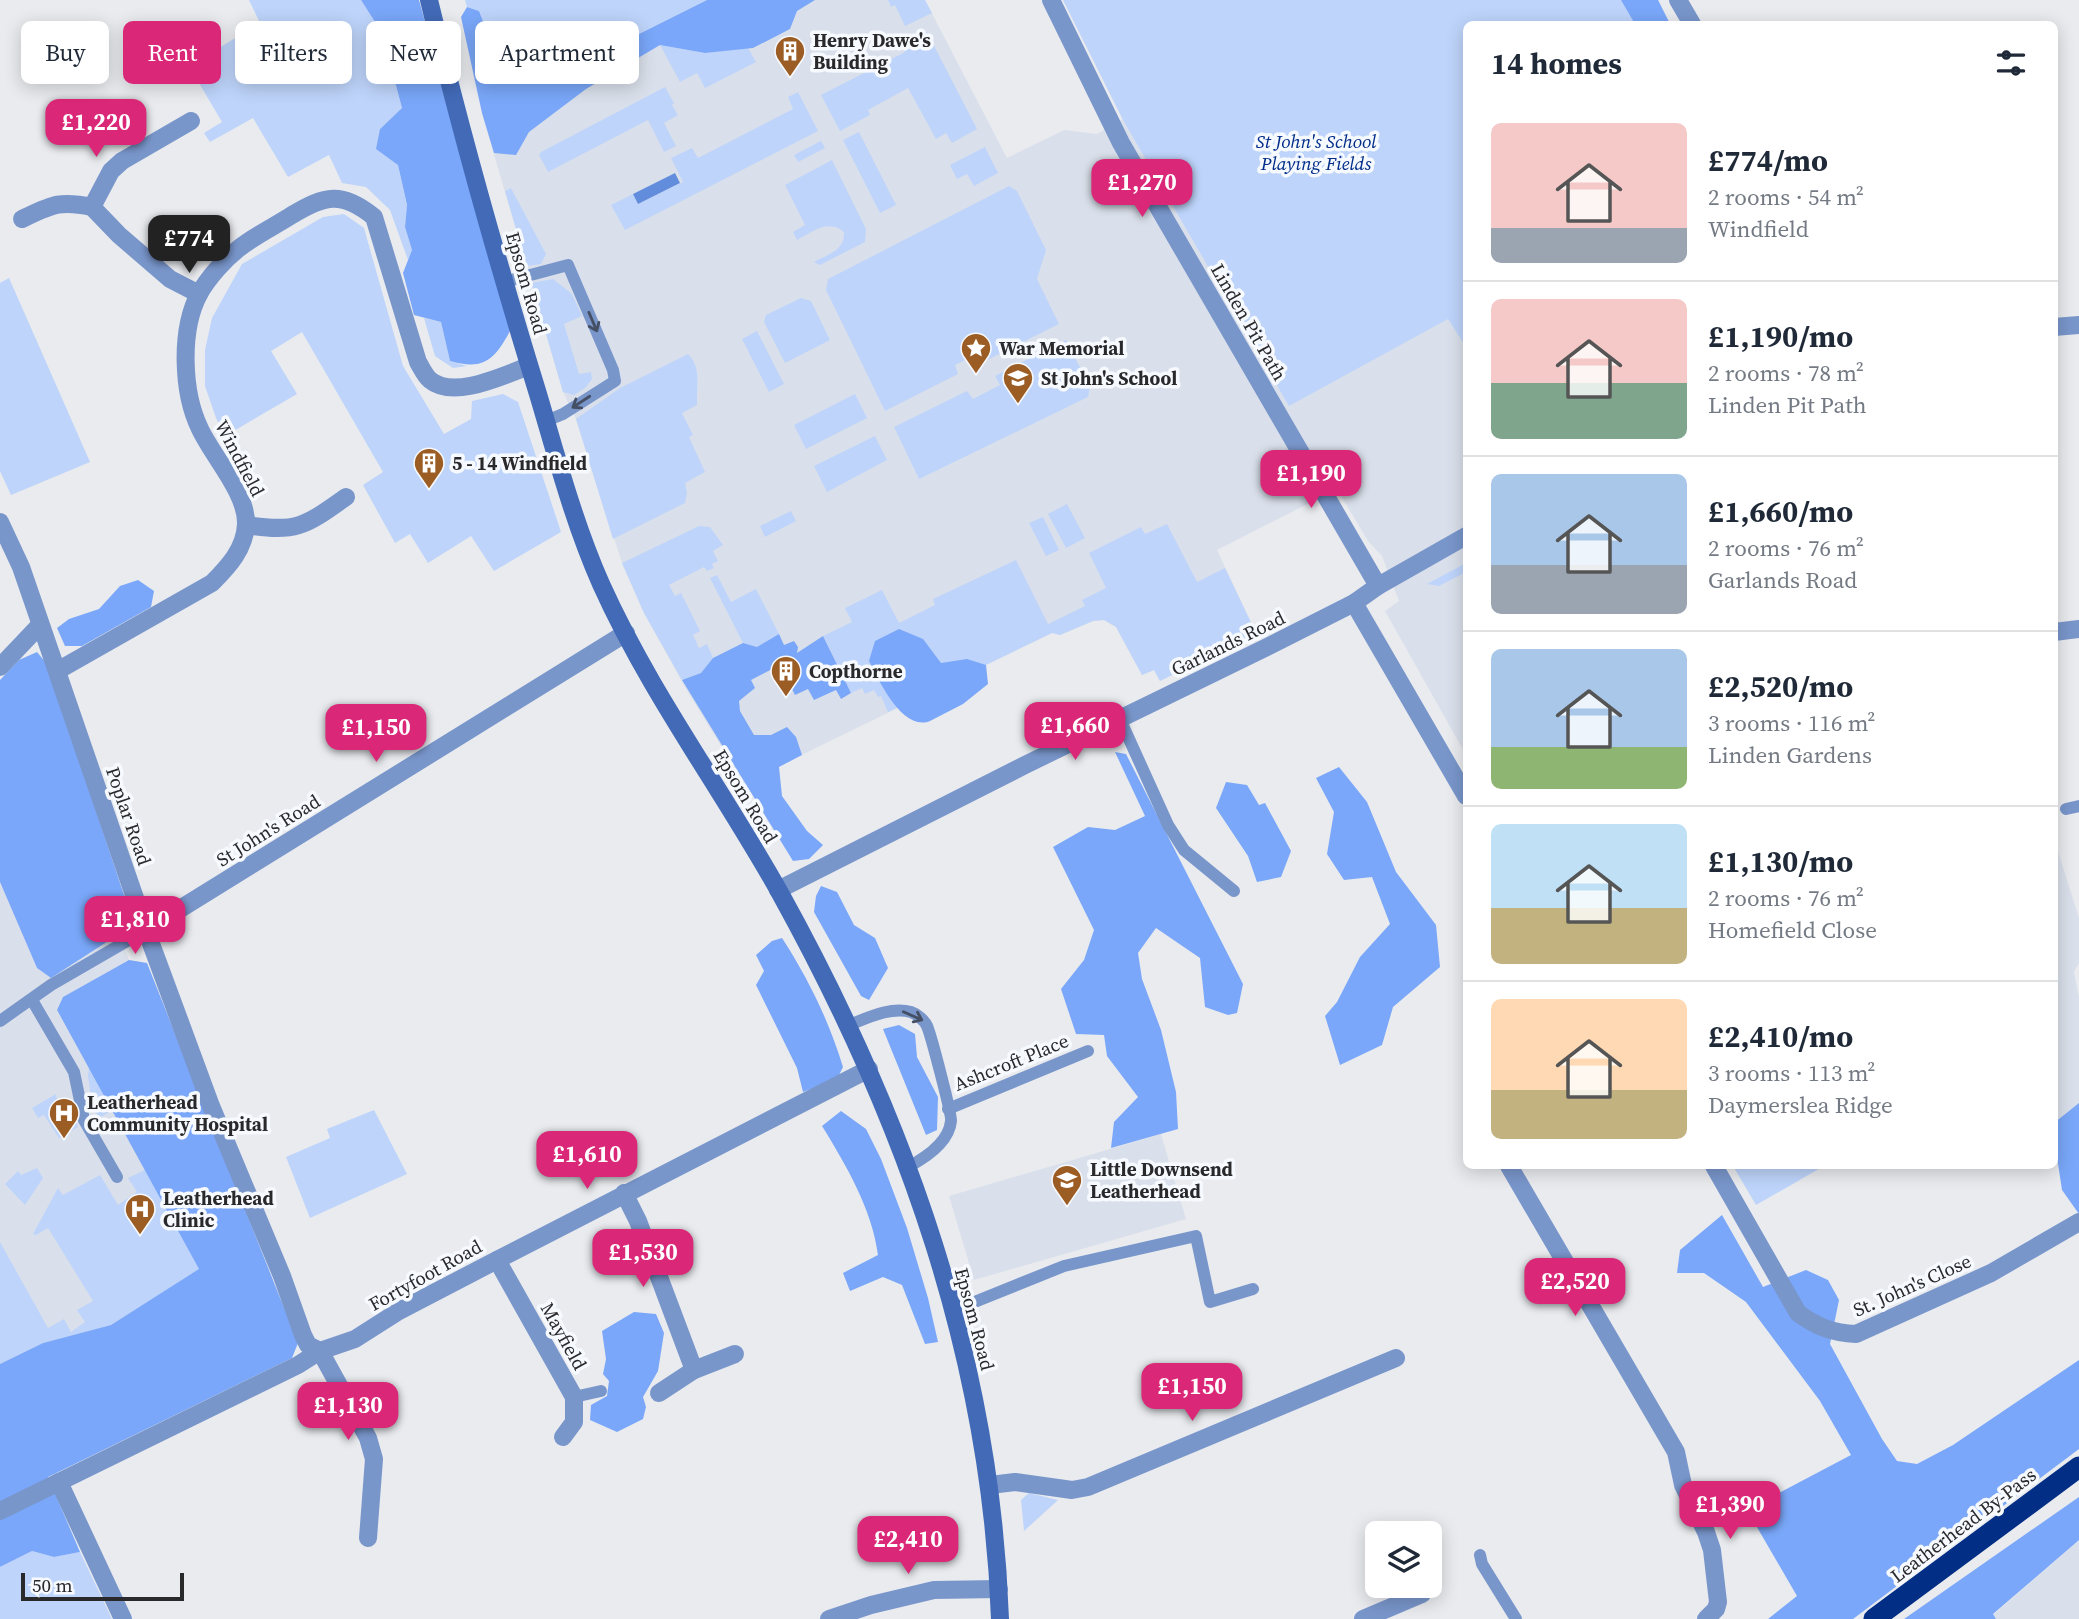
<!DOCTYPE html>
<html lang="en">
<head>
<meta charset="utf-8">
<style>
  :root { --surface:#fff; --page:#f6f6f7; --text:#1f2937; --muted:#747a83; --line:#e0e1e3; --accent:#db2777 }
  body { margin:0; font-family:"Source Serif 4",serif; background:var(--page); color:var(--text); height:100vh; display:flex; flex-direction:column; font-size:26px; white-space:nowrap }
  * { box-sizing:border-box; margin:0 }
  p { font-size:23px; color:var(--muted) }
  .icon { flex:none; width:38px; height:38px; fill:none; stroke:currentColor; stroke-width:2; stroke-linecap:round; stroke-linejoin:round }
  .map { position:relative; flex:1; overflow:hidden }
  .drawer { position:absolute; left:1463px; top:21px; width:595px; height:1148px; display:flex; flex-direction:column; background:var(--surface); border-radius:10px; box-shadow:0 4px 18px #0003 }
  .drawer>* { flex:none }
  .guide { position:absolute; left:21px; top:21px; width:665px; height:63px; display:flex; gap:14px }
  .buttons { position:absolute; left:1365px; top:1521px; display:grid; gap:14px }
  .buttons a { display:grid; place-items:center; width:77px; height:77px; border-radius:10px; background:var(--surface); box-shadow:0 4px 18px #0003; font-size:35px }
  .scale { position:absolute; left:21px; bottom:18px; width:163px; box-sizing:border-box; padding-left:7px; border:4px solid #29292b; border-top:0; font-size:19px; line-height:24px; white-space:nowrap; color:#29292b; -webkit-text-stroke:5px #f6f9fd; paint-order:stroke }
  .price { position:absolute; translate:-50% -60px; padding:0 16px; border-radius:14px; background:var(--accent); color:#fff; font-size:23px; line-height:46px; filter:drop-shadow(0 2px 4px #0008) }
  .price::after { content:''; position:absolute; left:50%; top:42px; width:21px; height:16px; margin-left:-10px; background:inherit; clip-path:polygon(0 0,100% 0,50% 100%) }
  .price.on { background:#222; color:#fff }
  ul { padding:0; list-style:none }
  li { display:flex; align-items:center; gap:21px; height:175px; padding:0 28px }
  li+li { border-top:2px solid var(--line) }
  li span { display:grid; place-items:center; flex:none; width:196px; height:140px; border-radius:10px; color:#555 }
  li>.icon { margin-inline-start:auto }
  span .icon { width:84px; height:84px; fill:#fffc; stroke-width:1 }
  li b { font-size:30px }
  h2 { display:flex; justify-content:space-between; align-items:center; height:84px; padding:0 28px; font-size:30px }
  .chip { padding:0 24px; border-radius:10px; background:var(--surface); box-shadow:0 4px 18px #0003; font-size:24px; line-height:63px }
  .chip.on { background:var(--accent); color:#fff }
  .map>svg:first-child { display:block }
</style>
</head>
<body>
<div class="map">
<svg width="2079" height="1619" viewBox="0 0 2079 1619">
  <rect width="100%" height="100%" fill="#e9ebef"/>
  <!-- built -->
  <g fill="#dae0eb">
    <polygon points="707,0 925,0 1007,158 1064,130 1097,134 1123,119 1063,0 1658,0 1670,24 1466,24 1466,755 1385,611 1399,601 1382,556 1368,541 1337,489 1217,550 1256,633 1160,681 1154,670 1142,675 1116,627 1104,620 1093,621 1060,635 1052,633 744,783 686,689 644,613 622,563 576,419 563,392 482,113"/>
    <polygon points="2054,839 2079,918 2079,963 2074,972 2079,997 2079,1103 2055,1123"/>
    <polygon points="0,882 37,968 51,978 119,934 129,960 63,997 57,1010 200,1269 111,1325 43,1343 0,1364"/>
    <polygon points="1161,1134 1186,1219 974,1280 949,1196"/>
    <polygon points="2079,1540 2079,1619 1996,1619 1993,1615"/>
  </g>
  <!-- green -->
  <g fill="#bed4fa">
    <polygon points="249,0 361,0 382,33 402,108 380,129 398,165 407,206 405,227 412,250 408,260 390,210 366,187 342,183 329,155 288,177 253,118 210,142 204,133 222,122 189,66 260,23"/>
    <polygon points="465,0 707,0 591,58 564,56 509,67 500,64 479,11 467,7"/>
    <polygon points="888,0 925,0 932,13 905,26 895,5 891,7"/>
    <polygon points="1063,0 1658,0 1670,24 1466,24 1466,347 1448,319 1289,406 1123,120"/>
    <polygon points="927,32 977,129 952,143 946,133 936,139 908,88 868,110 870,115 840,131 821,95 905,52 902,44"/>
    <polygon points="660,45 705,53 748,48 756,62 705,88 697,73 680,82"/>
    <polygon points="665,87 674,103 672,105 678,115 664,123 676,146 664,152 648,120 548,172 539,155 541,152"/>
    <polygon points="798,92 818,131 625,230 611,205 633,194 638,204 683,182 671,158 692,148 698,158 793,109 788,97"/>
    <polygon points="859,132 896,205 880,213 843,140"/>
    <polygon points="821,141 825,148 798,162 794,155"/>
    <polygon points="985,147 998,173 974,186 967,174 957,179 950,165"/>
    <path d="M832,160L866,229L865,242L820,265L814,262C828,254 845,251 844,232C828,219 814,231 797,240L793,232L805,225L785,185Z"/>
    <polygon points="1009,186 1017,191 1046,250 1037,279 1059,324 987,360 981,352 955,365 958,374 885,411 826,290 828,279"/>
    <polygon points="511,188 546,254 541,264 527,266 505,191"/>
    <polygon points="344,214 364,228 403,366 444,434 471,419 472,401 503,394 518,402 561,532 494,571 471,536 428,563 410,534 395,543 363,485 383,472 302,332 271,351 297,394 225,436 216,418 205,386 205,350 212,318 242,264 323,217"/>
    <polygon points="9,278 90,462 11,495 0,471 0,283"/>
    <polygon points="553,279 572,294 582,316 564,324 579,374 591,372 592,379 585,388 574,395 563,392 531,283"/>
    <polygon points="801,298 811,301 830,340 785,363 764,322 766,315"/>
    <polygon points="424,318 441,322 450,361 467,366 453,368 435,356"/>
    <polygon points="757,331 784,384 769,392 742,339"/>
    <polygon points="1066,340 1090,387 1088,397 919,479 894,427 967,391 973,399 1000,385 995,376"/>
    <path d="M688,354C702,367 696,387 697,405L682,413L693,435L689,437L705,472L685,483L687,493L685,503L613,539L576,419L620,388Z"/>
    <polygon points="855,394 867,418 806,449 794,425"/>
    <polygon points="875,436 887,460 827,492 814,466"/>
    <polygon points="1067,504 1085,538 1066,548 1048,514"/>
    <polygon points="791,511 796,521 765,537 760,526"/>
    <polygon points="1043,517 1059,550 1046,556 1029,523"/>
    <polygon points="1167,524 1197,582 1225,568 1256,633 1160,681 1154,670 1142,675 1116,627 1104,620 1093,621 1060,635 1052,633 888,712 881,696 878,697 874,690 865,694 862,688 851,693 823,636 852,622 845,608 882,590 899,623 935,605 933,599 1016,560 1048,624 1085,606 1082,600 1106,588 1089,553 1141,527 1145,534"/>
    <polygon points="699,526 710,527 723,545 713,551 718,561 712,564 714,568 707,571 704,567 669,585 675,596 681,593 700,631 693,635 699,648 707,644 713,658 701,673 682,680 644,613 622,563"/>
    <polygon points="1466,563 1466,572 1439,586 1427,584"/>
    <polygon points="717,575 731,602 756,589 779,634 757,647 743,643 710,578"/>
    <polygon points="89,1067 112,1110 101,1117 93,1111 88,1076"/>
    <polygon points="56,1094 59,1111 73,1109 78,1127 59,1138 44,1115 38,1118 32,1108"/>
    <polygon points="374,1110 407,1174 310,1218 286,1157 330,1138 327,1129"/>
    <polygon points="1733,1166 1824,1166 1756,1205"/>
    <polygon points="37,1168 43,1178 25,1205 5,1184 18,1171 21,1175"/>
    <polygon points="145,1170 200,1269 111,1325 43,1343 0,1364 0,1242 48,1328 64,1319 71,1332 85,1322 77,1310 93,1301 48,1228 36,1235 33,1234 58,1188 63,1195 100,1175 118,1205 137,1192 128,1178"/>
    <polygon points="1029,1493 1058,1500 1024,1531 1021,1500"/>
    <polygon points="32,1551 54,1557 80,1552 112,1619 0,1619 0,1567"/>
  </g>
  <!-- forest -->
  <g fill="#7aa7f9">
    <path d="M361,0H419L510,331C495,359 484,371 450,361L441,322L414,315L403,273L412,250L405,227L407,205L398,165L376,149L380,129L402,108L382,33Z"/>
    <polygon points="707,0 815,0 797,11 790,29 753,48 705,53 660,45 586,89 529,132 516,155 494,153 482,113 461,17 467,7 479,11 500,64 509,67 564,56 591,58"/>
    <polygon points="1621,0 1658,0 1670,24 1635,24"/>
    <polygon points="138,580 154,591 151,607 82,646 65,646 57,628 69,619 99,609 120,586"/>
    <path d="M899,629L923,639L941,663L967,659L986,665L988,684L963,704L930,721C902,732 879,680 869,661L875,641Z"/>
    <polygon points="779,634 784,645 794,641 798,647 797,653 823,636 851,693 841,699 836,690 814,700 808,689 795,695 780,665 751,680 755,688 739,701 740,711 754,735 771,735 787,727 796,737 802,755 779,767 782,796 807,831 823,845 809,859 793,861 682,680 701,673 713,658 743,643 757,647"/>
    <polygon points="37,652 47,664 129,910 119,934 51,978 37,968 0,882 0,680 19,660"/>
    <polygon points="1115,752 1126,754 1243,984 1237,1013 1228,1015 1205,1007 1200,958 1156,928 1138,953 1142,979 1161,1030 1176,1092 1178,1129 1111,1148 1114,1122 1138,1097 1107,1056 1104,1035 1076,1034 1061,989 1084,960 1094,930 1053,847 1088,827 1115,830 1145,816"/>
    <polygon points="1339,767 1367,802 1396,872 1436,925 1440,967 1393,1007 1382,1045 1340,1065 1325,1016 1337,1002 1360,957 1390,924 1372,877 1344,880 1327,854 1334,812 1316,778"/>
    <polygon points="1226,782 1247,785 1259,805 1265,803 1291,851 1281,877 1257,882 1248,856 1216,808"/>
    <polygon points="821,886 837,892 854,925 875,938 888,968 869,1000 861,996 814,912 816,896"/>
    <path d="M782,938C808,978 829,1021 843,1067L837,1079L803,1092L797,1068L756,985L764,971L756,955L772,941Z"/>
    <polygon points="129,960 147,963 298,1343 292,1358 48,1477 80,1552 54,1557 32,1551 0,1567 0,1364 43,1343 111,1325 199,1269 57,1010 63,997"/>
    <polygon points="899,1025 915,1034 917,1057 938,1097 937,1130 926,1135 883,1029"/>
    <polygon points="2079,1103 2079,1214 2062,1190 2055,1144 2054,1123"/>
    <path d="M841,1111L866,1129L881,1159L907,1228L928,1298L938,1342L925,1344L902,1285L883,1277L850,1291L843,1273L878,1255C872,1209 846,1165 822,1126Z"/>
    <polygon points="1722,1215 1763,1287 1806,1270 1828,1280 1839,1300 1830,1344 1882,1439 1897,1461 1917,1464 1953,1445 2079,1360 2079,1449 1853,1619 1768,1619 1797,1596 1747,1510 1851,1455 1820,1401 1746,1302 1704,1273 1677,1273 1680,1250"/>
    <polygon points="634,1312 656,1314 664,1333 658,1371 643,1397 646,1407 643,1419 617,1432 590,1420 591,1405 607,1396 609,1381 603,1374 606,1359 602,1331"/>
    <polygon points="2079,1497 2079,1540 1993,1614 1996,1619 1904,1619"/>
  </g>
  <!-- water -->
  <polygon fill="#628ddd" points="675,173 680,183 638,204 633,194"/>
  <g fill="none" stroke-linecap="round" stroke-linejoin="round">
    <!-- lane -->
    <g stroke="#7996cb" stroke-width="12">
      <polyline points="504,282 568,265 613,370 615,381 563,414 546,421"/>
      <polyline points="1120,719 1168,825 1184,850 1234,891"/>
      <polyline points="2066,809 2079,806"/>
      <polyline points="32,1000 74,1072 84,1120 117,1177"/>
      <polyline points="0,1021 51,985 146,930"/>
      <path d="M849,1025C867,1018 891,1006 911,1012C917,1014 925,1021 927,1026C931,1035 952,1115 951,1121C949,1142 925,1158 908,1167"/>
      <polyline points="948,1109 1088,1051"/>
      <polyline points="953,1309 972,1303 1064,1266 1196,1236 1210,1302 1253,1289"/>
      <polyline points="574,1397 601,1391"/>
      <polyline points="1480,1555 1482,1564 1516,1619"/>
    </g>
    <!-- street -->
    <g stroke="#7996cb" stroke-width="18">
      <polyline points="1051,0 1121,143 1378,586"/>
      <polyline points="1678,0 1692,24"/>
      <polyline points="92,207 119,235 170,279 199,294"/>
      <path d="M22,219C52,205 59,200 92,207L111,171L122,161L191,121"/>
      <polyline points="2054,327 2079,325"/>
      <polyline points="0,522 21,567 146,930 211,1106 282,1276 303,1335 308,1345 320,1351"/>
      <path d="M246,525C297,533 305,526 346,497"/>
      <polyline points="1354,603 1466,796"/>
      <polyline points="2054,632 2079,629"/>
      <polyline points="0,667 40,625"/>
      <path d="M57,671L212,583C228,567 245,549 246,524C247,493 213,457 200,429C182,392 180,330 199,294C208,278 224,260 238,249C254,236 275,226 292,215C325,195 342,191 374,217L418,362C421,367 425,376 430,380C454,400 504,375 529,366"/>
      <polyline points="778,890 1025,765 1265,648 1354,603 1378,586 1466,536"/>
      <polyline points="146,930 626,633"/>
      <polyline points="1509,1166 1676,1452 1683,1485 1706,1532 1712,1550 1718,1602 1716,1609 1706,1619"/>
      <path d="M1714,1166L1798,1313C1817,1327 1833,1333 1856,1334L1991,1273L2079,1222"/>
      <polyline points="624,1193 638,1221 694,1370"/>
      <polyline points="497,1260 574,1397 574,1422 563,1437"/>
      <polyline points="320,1351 368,1438 374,1459 368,1538"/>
      <polyline points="659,1393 694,1370 735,1354"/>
      <polyline points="59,1482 123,1619"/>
      <polyline points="990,1485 1015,1482 1072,1490 1088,1487 1396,1358"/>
      <polyline points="0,1511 298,1365 320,1351 355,1339 399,1311 497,1260 869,1069"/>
      <polyline points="829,1619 871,1605 934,1590 999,1589"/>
      <polyline points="1363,1619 1422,1594"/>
    </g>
    <!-- secondary -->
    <path stroke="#426ab7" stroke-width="18" d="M429,0C461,133 498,264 538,394C557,458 574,523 601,584C650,693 722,789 780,893C905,1119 991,1358 1000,1619"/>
    <!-- highway -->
    <polyline stroke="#022f85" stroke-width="21" points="1874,1619 2079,1467"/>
  </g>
  <!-- one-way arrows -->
  <defs><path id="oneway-shaft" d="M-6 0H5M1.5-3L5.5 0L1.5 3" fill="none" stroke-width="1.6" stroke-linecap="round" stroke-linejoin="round" transform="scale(1.75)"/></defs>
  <g stroke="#454f63">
    <use href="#oneway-shaft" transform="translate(593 322) rotate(67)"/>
    <use href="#oneway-shaft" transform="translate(581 402) rotate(147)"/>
    <use href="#oneway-shaft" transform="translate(913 1016) rotate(24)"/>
  </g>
  <!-- icons -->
  <defs>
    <g id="building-pin" transform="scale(1.575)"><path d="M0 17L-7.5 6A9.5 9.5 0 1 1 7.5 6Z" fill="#9c5d24" stroke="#f6f9fd"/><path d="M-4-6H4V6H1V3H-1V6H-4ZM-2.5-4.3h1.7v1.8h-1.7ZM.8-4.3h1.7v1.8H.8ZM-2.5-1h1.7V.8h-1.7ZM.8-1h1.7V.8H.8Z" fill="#fff"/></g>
    <g id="sight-pin" transform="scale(1.575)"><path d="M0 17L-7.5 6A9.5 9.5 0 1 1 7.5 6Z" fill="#9c5d24" stroke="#f6f9fd"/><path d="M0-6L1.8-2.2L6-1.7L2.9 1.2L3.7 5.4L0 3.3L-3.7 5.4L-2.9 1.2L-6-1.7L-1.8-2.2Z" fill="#fff"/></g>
    <g id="school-pin" transform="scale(1.575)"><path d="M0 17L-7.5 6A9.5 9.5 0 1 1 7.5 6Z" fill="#9c5d24" stroke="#f6f9fd"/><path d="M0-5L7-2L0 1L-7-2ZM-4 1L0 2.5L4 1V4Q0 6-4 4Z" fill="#fff"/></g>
    <g id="hospital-pin" transform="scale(1.575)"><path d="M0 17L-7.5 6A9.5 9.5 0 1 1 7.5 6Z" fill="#9c5d24" stroke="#f6f9fd"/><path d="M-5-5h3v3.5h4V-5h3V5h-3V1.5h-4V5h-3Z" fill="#fff"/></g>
  </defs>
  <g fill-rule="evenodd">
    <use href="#building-pin" x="790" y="51"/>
    <use href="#sight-pin" x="976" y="348"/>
    <use href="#school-pin" x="1018" y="378"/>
    <use href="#building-pin" x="429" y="463"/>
    <use href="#building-pin" x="786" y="671"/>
    <use href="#hospital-pin" x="64" y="1113"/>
    <use href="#school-pin" x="1067" y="1180"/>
    <use href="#hospital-pin" x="140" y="1209"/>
  </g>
  <g text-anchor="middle" stroke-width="7" stroke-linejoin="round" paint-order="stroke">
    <!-- poi labels -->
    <g font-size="19" font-weight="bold" fill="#29292b" stroke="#f6f9fd" text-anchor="start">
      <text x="813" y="47">Henry Dawe's<tspan x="813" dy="22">Building</tspan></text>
      <text x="999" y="355">War Memorial</text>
      <text x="1041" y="385">St John's School</text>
      <text x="452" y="470">5 - 14 Windfield</text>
      <text x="809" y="678">Copthorne</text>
      <text x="87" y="1109">Leatherhead<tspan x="87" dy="22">Community Hospital</tspan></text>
      <text x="1090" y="1176">Little Downsend<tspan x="1090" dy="22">Leatherhead</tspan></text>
      <text x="163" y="1205">Leatherhead<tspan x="163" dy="22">Clinic</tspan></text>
    </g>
    <!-- park labels -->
    <g font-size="19" font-style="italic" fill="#002d89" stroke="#f6f9fd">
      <text x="1316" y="148">St John's School<tspan x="1316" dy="22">Playing Fields</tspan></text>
    </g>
    <!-- street labels -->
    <g font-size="19" fill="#29292b" stroke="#f6f9fd">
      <text transform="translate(527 283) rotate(74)" y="7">Epsom Road</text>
      <text transform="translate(1249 322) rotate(60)" y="7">Linden Pit Path</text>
      <text transform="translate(240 458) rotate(62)" y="7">Windfield</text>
      <text transform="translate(1228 643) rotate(-26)" y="7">Garlands Road</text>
      <text transform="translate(746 796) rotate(59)" y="7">Epsom Road</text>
      <text transform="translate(129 816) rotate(71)" y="7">Poplar Road</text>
      <text transform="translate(268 830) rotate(-32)" y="7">St John's Road</text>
      <text transform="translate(1011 1062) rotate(-22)" y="7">Ashcroft Place</text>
      <text transform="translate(425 1275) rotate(-29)" y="7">Fortyfoot Road</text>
      <text transform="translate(1912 1285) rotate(-24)" y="7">St. John's Close</text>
      <text transform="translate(975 1319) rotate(75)" y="7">Epsom Road</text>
      <text transform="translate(564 1336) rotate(61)" y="7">Mayfield</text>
      <text transform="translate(1963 1525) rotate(-37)" y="7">Leatherhead By-Pass</text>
    </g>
  </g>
</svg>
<div class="buttons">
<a><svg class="icon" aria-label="layers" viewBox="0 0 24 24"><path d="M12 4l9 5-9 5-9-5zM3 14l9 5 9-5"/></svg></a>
</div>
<div class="scale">50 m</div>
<b class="price" style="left:96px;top:159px">£1,220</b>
<b class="price" style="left:1142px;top:219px">£1,270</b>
<b class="price on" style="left:189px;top:275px">£774</b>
<b class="price" style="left:1311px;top:510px">£1,190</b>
<b class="price" style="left:1075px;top:762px">£1,660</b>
<b class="price" style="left:376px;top:764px">£1,150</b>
<b class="price" style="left:135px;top:956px">£1,810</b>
<b class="price" style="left:587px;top:1191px">£1,610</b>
<b class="price" style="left:643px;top:1289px">£1,530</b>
<b class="price" style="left:1575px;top:1318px">£2,520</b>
<b class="price" style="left:1192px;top:1423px">£1,150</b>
<b class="price" style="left:348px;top:1442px">£1,130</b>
<b class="price" style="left:1730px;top:1541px">£1,390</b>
<b class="price" style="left:908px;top:1576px">£2,410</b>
<div class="guide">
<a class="chip">Buy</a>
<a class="chip on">Rent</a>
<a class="chip">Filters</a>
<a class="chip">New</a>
<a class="chip">Apartment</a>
</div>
<section class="drawer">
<h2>14 homes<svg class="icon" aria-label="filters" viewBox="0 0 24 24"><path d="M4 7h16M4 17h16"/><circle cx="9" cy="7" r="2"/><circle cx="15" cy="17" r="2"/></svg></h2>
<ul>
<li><span style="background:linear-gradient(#f6c9c9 75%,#9aa5b1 0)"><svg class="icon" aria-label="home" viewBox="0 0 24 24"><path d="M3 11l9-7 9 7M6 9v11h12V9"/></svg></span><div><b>£774/mo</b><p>2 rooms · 54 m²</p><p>Windfield</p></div></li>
<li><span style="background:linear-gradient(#f6c9c9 60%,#7fa58c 0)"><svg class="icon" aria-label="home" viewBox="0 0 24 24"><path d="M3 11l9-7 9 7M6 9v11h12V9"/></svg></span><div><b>£1,190/mo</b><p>2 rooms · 78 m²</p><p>Linden Pit Path</p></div></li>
<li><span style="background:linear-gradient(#a9c7e8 65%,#9aa5b1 0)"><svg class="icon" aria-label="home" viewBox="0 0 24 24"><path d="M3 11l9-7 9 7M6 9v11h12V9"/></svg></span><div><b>£1,660/mo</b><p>2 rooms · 76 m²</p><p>Garlands Road</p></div></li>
<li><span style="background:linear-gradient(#a9c7e8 70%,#8fb573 0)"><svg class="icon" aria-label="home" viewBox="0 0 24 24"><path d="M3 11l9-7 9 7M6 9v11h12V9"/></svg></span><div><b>£2,520/mo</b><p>3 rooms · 116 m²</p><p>Linden Gardens</p></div></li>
<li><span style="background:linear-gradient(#bfe0f5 60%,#c2b280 0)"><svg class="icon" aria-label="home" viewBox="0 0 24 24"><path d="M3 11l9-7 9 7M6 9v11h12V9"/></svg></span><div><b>£1,130/mo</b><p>2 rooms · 76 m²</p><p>Homefield Close</p></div></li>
<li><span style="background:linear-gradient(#ffd9b3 65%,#c2b280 0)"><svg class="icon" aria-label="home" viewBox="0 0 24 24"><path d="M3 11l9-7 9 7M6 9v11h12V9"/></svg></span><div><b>£2,410/mo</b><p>3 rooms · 113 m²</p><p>Daymerslea Ridge</p></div></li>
</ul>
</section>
</div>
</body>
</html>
